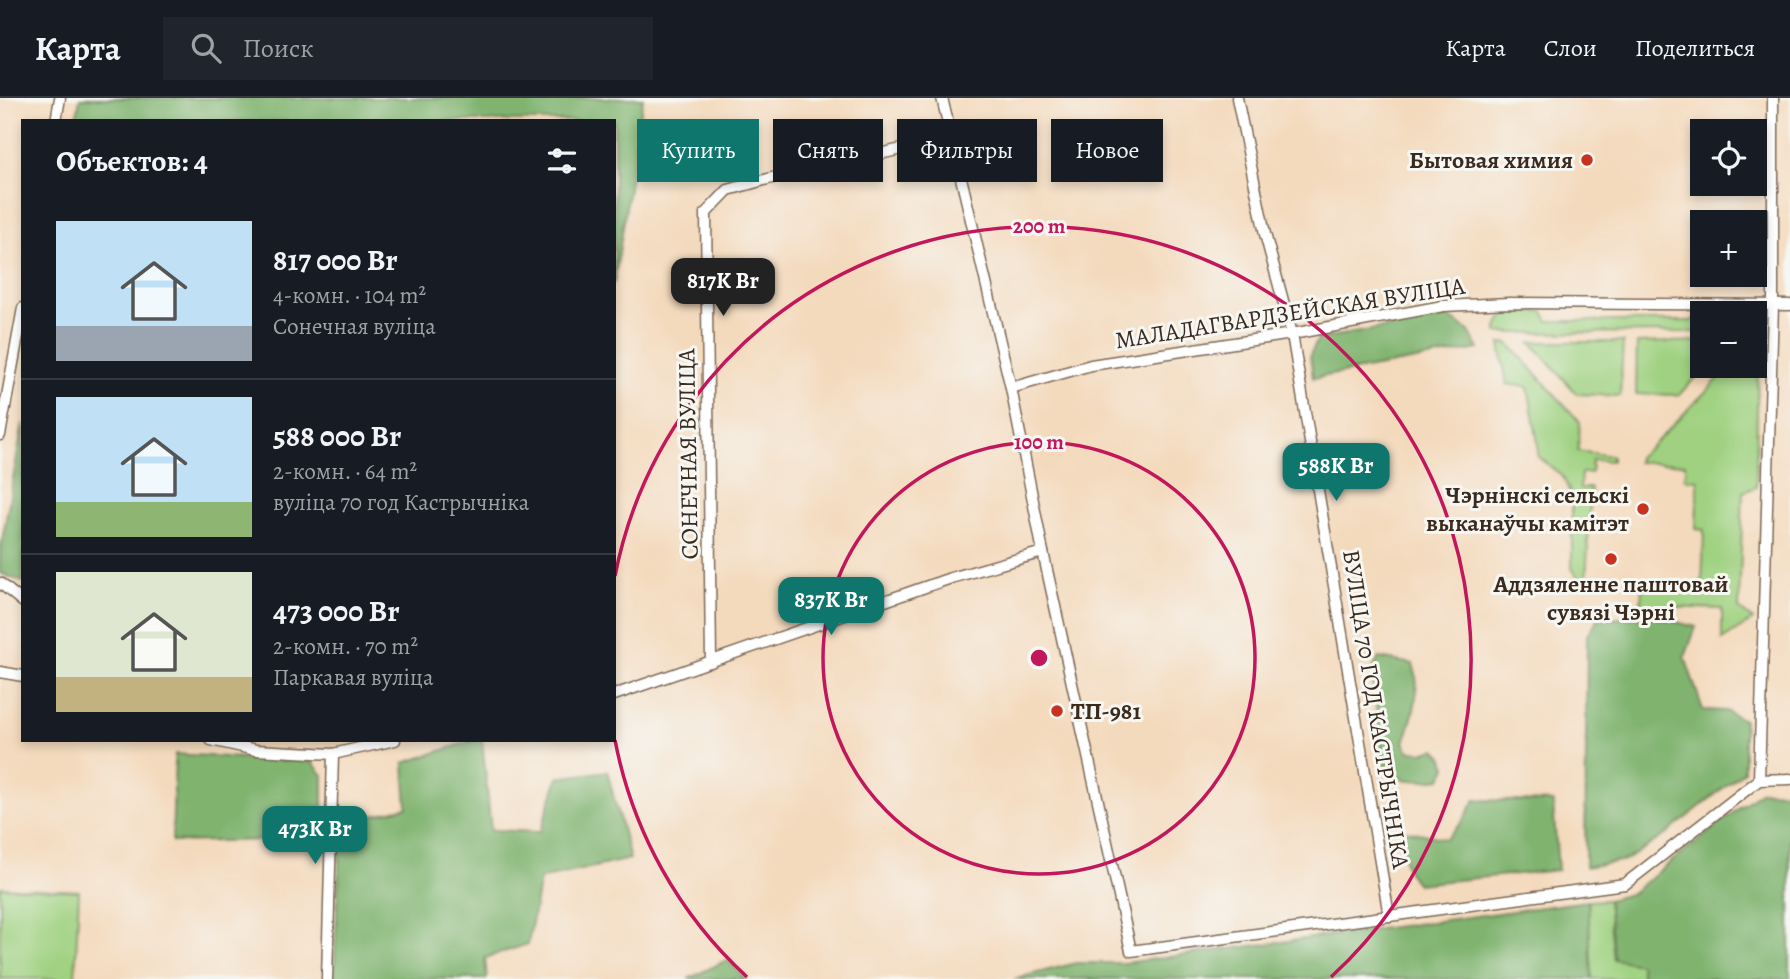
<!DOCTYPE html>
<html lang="ru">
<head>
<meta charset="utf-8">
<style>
  :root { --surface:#171b24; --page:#20242c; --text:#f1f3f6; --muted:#9ea1a6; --line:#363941; --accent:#0f766e }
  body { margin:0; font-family:Alegreya,serif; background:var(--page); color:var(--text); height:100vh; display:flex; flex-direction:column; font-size:26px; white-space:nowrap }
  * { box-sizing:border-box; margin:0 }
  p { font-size:23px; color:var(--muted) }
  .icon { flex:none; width:38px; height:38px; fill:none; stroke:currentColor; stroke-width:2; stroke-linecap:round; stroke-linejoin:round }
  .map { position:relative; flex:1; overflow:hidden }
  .sheet { position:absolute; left:21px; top:21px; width:595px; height:623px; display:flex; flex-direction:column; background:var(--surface); border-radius:0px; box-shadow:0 4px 10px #0003 }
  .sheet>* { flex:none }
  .top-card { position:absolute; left:637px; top:21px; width:665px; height:63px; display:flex; gap:14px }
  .controls { position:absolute; left:1690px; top:21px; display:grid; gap:14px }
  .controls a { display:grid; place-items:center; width:77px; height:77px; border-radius:0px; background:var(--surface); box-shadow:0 4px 10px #0003; font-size:35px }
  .price { position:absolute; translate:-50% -60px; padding:0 16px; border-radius:14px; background:var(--accent); color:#fff; font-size:23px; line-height:46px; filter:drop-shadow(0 2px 4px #0008) }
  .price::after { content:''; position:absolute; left:50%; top:42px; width:21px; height:16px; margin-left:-10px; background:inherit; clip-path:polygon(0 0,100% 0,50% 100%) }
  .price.on { background:#222; color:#fff }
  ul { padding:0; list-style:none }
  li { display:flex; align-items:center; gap:21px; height:175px; padding:0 35px }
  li+li { border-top:2px solid var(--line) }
  li span { display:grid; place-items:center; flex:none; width:196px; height:140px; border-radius:0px; color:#555 }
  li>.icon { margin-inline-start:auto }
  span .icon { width:84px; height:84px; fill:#fffc; stroke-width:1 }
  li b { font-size:30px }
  h2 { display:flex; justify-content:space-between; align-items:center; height:84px; padding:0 35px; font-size:30px }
  .tag { padding:0 24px; border-radius:0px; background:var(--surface); box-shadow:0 4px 10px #0003; font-size:24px; line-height:63px }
  .tag.on { background:var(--accent); color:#fff }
  header { display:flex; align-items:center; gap:42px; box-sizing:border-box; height:98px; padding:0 35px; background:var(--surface); border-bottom:2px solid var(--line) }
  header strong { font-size:33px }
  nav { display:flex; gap:38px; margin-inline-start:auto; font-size:24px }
  .search { width:490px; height:63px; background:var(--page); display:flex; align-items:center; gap:18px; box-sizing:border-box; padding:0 24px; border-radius:0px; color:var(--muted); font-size:26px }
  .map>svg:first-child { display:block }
</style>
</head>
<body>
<header>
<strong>Карта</strong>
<div class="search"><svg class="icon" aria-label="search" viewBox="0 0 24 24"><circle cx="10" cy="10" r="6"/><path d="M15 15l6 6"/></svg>Поиск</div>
<nav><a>Карта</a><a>Слои</a><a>Поделиться</a></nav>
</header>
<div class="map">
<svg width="1790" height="881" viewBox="0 0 1790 881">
  <rect width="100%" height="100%" fill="#f6f6f2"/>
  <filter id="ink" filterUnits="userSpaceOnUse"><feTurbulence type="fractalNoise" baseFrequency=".0143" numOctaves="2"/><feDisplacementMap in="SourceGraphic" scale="14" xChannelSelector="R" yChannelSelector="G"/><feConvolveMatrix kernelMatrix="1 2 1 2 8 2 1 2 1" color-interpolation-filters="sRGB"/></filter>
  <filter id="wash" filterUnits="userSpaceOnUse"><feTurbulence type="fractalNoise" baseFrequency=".00686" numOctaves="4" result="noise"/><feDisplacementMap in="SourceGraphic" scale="28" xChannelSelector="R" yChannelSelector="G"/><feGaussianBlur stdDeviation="1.57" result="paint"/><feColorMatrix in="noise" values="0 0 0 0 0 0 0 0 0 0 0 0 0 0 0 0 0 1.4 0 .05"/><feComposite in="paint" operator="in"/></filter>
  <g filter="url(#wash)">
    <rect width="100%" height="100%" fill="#f4dabd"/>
    <!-- green -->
    <g fill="#9fd180" stroke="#6d7e4f" stroke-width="2">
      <path d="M1700,213L1734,215H1703V234L1497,235C1496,210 1527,214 1544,214L1549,223H1692Z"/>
      <polygon points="1758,240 1756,389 1743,394 1739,511 1753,522 1722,542 1722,511 1641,508 1642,487 1702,489 1704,432 1696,431 1698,382 1685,381 1685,366 1637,364 1638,359 1656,344 1731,268 1755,268 1755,243"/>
      <polygon points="1703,243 1703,268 1706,268 1679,297 1636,296 1637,245"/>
      <polygon points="1531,244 1623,244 1620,298 1577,296"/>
      <polygon points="1508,245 1580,324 1578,353 1612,358 1612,363 1592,362 1591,375 1581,375 1580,390 1591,390 1586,484 1580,483 1572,470 1572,399 1563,379 1538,358 1538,345 1528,289 1507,286 1500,246"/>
      <polygon points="0,789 79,793 75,881 0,881"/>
      <polygon points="1608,802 1614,861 1641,866 1642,881 1592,881 1588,803"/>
    </g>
    <!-- forest -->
    <g fill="#7fb36e" stroke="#5d6e46" stroke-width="2">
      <polygon points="80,0 643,0 614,186 614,23 76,23"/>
      <polygon points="1448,219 1468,232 1479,251 1313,280 1310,257 1318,241"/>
      <polygon points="23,325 23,484 0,475 0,455"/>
      <polygon points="1656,519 1696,529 1685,559 1703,612 1726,613 1744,622 1744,673 1665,737 1626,762 1585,769 1587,537 1598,521"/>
      <path d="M1379,560L1413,566C1422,590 1413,620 1404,644L1409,653L1424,654L1436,651L1443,658L1447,669L1441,681C1420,683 1396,687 1384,666L1371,574Z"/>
      <polygon points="474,642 482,642 491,732 540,734 558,680 607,673 630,761 540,781 528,846 485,860 487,881 334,881 341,725 407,709 404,665"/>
      <polygon points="175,656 312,664 323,677 323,741 172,744"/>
      <polygon points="1761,693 1790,694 1790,881 1642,881 1640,866 1614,861 1608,802 1630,796"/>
      <path d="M1475,702L1553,704L1558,772L1417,786C1403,771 1400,751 1405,732L1446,741L1462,724Z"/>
      <polygon points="1588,803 1592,881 1014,881 1076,865 1124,865"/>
      <polygon points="727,862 746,881 688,881"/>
    </g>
  </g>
  <g filter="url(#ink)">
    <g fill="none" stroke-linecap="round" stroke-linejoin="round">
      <!-- street casing -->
      <g stroke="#7c6856" stroke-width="13">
        <g id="street">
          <polyline points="942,0 1011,290 1043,454 1131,853 1625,786 1759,682 1790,681"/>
          <polyline points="1237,0 1265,136 1292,236 1389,818"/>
          <polyline points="56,23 60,0"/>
          <polyline points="1011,290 1091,267 1292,236 1443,208 1509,205 1790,207"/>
          <polyline points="0,337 23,210"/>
          <polyline points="0,485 23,504"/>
          <polyline points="711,564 706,115 728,92 768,81 951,40"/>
          <polyline points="0,574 23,578"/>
          <polyline points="614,597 951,480 1043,454"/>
          <polyline points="211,642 256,652 333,656 395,642"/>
          <polyline points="1759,682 1773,207 1773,0"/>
          <polyline points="327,881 333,656"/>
        </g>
      </g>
      <!-- street -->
      <use href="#street" stroke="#fff" stroke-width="10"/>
    </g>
  </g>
  <!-- distance rings -->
  <g fill="none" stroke="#c2185b" stroke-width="3.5">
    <circle cx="1039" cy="560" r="216"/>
    <path d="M747 879A432 432 0 0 1 615 642M615 478A432 432 0 1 1 1331 879"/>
  </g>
  <!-- markers -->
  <g fill="#c8321e" stroke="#f6f6f2" stroke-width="2.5">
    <circle cx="1587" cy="62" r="7"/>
    <circle cx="1643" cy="411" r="7"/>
    <circle cx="1611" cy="461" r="7"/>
    <circle cx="1057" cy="613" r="7"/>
  </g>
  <g text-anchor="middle" stroke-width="6" stroke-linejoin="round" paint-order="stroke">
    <!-- poi labels -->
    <g font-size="24" font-weight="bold" fill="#3b2a1e" stroke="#f6f6f2" text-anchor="end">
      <text x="1573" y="70">Бытовая химия</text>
      <text x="1629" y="405">Чэрнінскі сельскі<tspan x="1629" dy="28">выканаўчы камітэт</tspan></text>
      <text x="1611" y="494" text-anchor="middle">Аддзяленне паштовай<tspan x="1611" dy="28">сувязі Чэрні</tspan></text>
      <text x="1071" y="621" text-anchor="start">ТП-981</text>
    </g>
    <!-- street labels -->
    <g font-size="24" fill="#3b2a1e" stroke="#f6f6f2">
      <text transform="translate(1290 215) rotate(-9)" y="8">МАЛАДАГВАРДЗЕЙСКАЯ ВУЛІЦА</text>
      <text transform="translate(688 356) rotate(-91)" y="8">СОНЕЧНАЯ ВУЛІЦА</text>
      <text transform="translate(1376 611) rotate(81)" y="8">ВУЛІЦА 70 ГОД КАСТРЫЧНІКА</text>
    </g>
  </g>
  <circle cx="1039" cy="560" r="10" fill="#c2185b" stroke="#f6f6f2" stroke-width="3.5"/>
  <g font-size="21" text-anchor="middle" font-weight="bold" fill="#c2185b" stroke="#f6f6f2" stroke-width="6" stroke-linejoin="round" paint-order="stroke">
    <text x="1039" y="135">200 m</text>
    <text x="1039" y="351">100 m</text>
  </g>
</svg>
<div class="controls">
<a><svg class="icon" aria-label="locate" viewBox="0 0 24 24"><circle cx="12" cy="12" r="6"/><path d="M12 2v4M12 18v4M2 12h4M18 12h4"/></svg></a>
<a>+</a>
<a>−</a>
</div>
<b class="price on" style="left:723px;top:220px">817K Br</b>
<b class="price" style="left:1336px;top:405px">588K Br</b>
<b class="price" style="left:831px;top:539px">837K Br</b>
<b class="price" style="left:315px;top:768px">473K Br</b>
<div class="top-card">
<a class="tag on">Купить</a>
<a class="tag">Снять</a>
<a class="tag">Фильтры</a>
<a class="tag">Новое</a>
</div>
<section class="sheet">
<h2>Объектов: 4<svg class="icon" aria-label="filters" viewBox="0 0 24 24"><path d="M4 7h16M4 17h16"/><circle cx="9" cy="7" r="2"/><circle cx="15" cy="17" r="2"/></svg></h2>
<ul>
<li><span style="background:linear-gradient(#bfe0f5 75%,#9aa5b1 0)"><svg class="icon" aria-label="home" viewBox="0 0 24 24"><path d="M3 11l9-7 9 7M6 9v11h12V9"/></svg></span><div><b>817 000 Br</b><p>4-комн. · 104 m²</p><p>Сонечная вуліца</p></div></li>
<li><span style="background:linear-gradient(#bfe0f5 75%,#8fb573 0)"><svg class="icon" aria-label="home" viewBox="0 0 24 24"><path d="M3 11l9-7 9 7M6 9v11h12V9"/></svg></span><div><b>588 000 Br</b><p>2-комн. · 64 m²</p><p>вуліца 70 год Кастрычніка</p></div></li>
<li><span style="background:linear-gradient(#dfe7d0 75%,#c2b280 0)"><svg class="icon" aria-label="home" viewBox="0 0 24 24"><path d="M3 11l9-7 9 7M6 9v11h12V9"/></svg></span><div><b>473 000 Br</b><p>2-комн. · 70 m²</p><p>Паркавая вуліца</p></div></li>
</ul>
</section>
</div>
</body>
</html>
